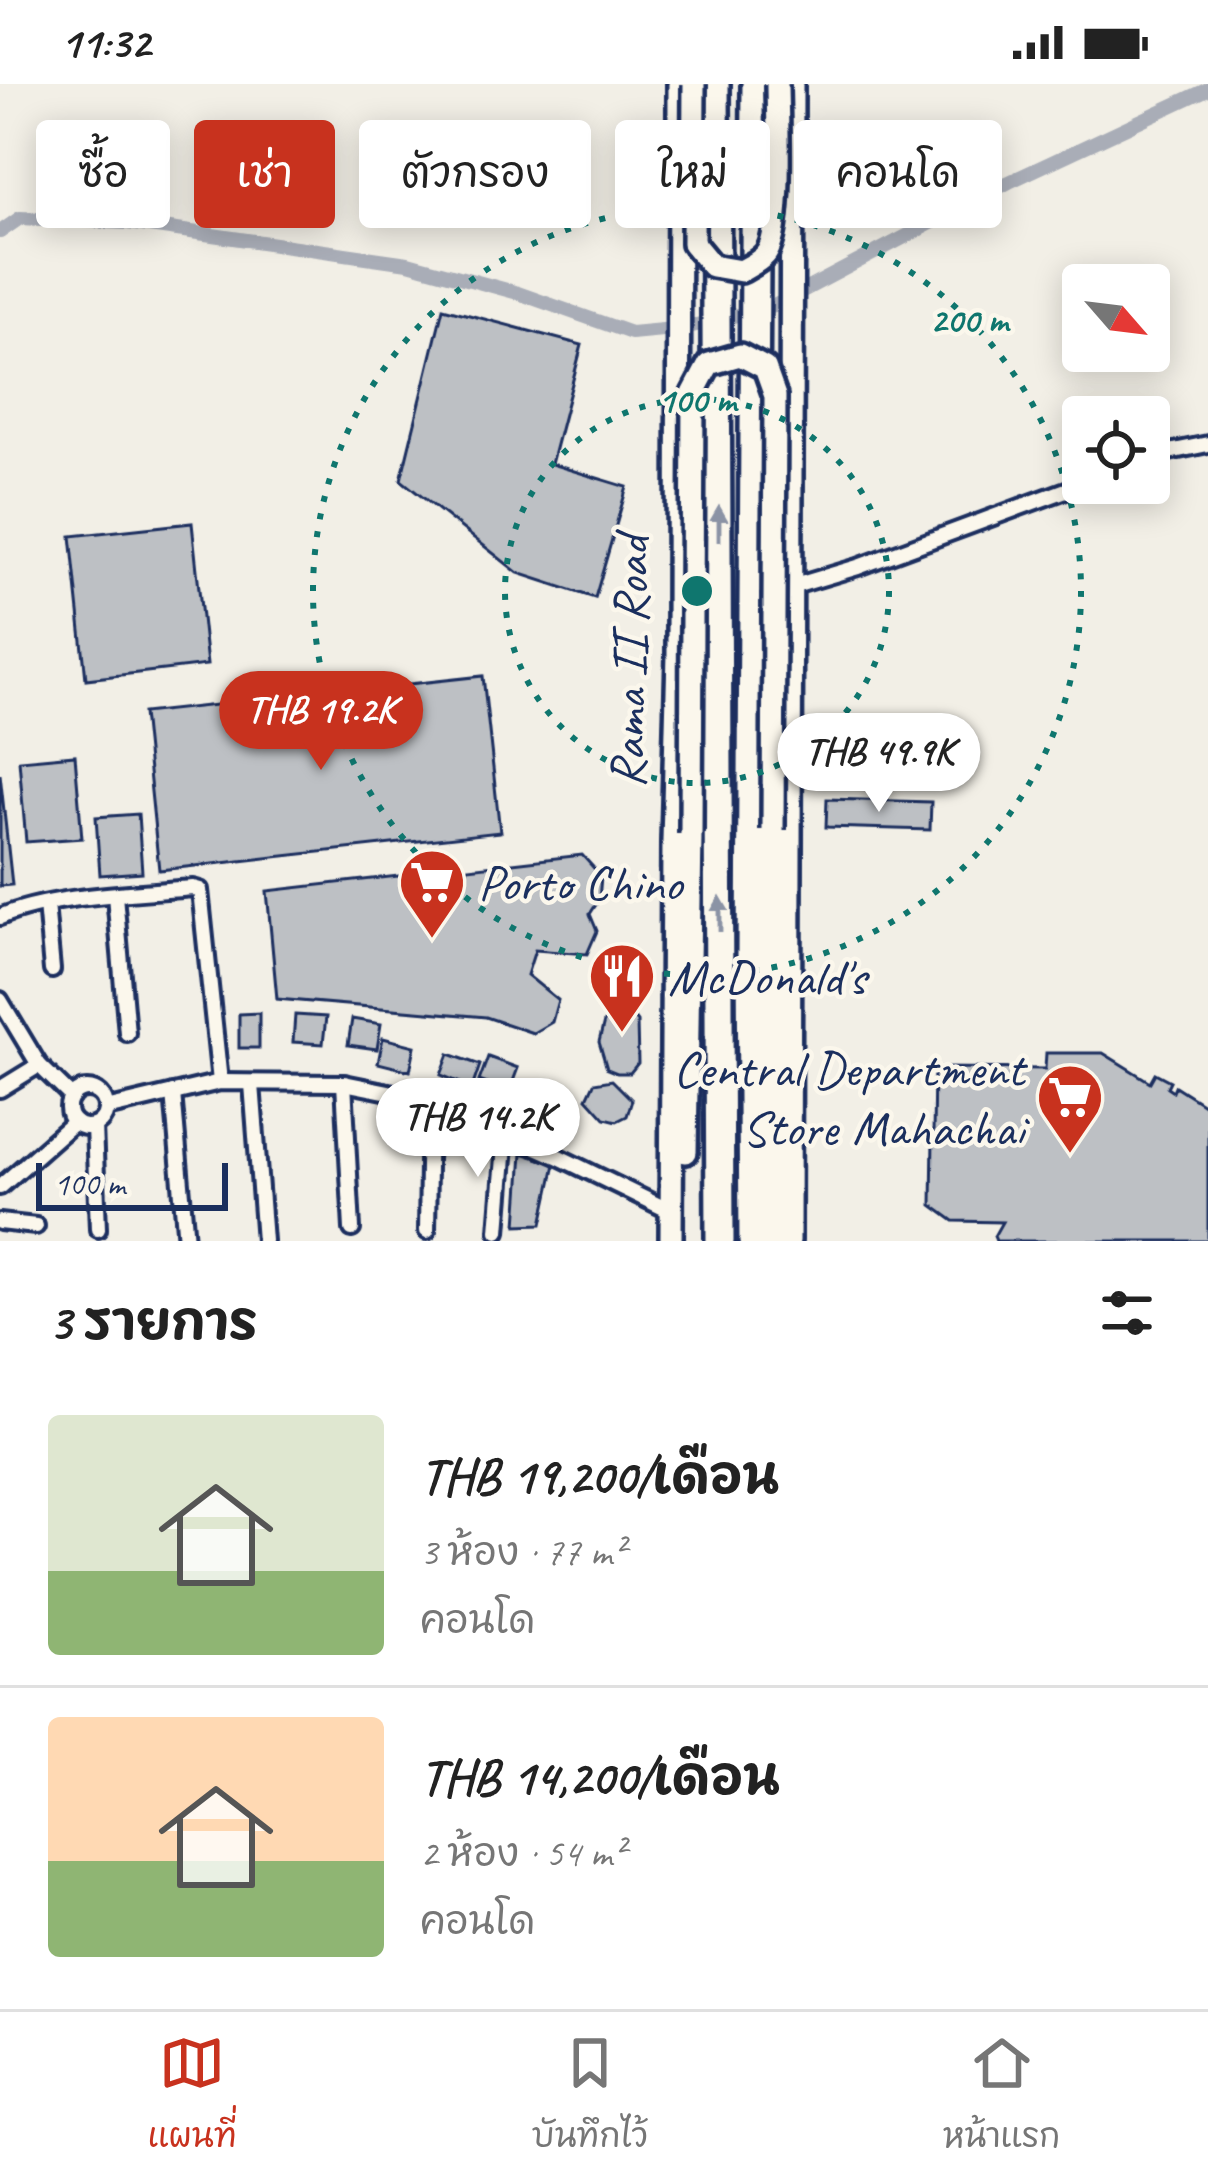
<!DOCTYPE html>
<html lang="th">
<head>
<meta charset="utf-8">
<style>
  :root { --surface:#fff; --page:#f2f2f2; --text:#222; --muted:#767676; --line:#e0e0e0; --accent:#c8321e }
  body { margin:0; font-family:Caveat,"Playpen Sans Thai",sans-serif; background:var(--page); color:var(--text); height:100vh; display:flex; flex-direction:column; font-size:45px; white-space:nowrap }
  * { box-sizing:border-box; margin:0 }
  p { font-size:39px; color:var(--muted) }
  .icon { flex:none; width:66px; height:66px; fill:none; stroke:currentColor; stroke-width:2; stroke-linecap:round; stroke-linejoin:round }
  .map { position:relative; height:1157px; overflow:hidden }
  .drawer { display:flex; flex-direction:column; background:var(--surface); flex:1 }
  .drawer>* { flex:none }
  .guide { position:absolute; left:36px; top:36px; width:1137px; height:108px; display:flex; gap:24px }
  .needle { width:78px; rotate:118deg }
  .tools { position:absolute; left:1062px; top:180px; display:grid; gap:24px }
  .tools a { display:grid; place-items:center; width:108px; height:108px; border-radius:12px; background:var(--surface); box-shadow:0 6px 30px #0003; font-size:60px }
  .scale { position:absolute; left:36px; bottom:30px; width:192px; box-sizing:border-box; padding-left:12px; border:6px solid #1b2f5e; border-top:0; font-size:33px; line-height:42px; white-space:nowrap; color:#1b2f5e; -webkit-text-stroke:9px #fbf7ec; paint-order:stroke }
  .price { position:absolute; translate:-50% -102px; padding:0 27px; border-radius:42px; background:#fff; color:#222; font-size:39px; line-height:78px; filter:drop-shadow(0 3px 6px #0008) }
  .price::after { content:''; position:absolute; left:50%; top:72px; width:36px; height:27px; margin-left:-18px; background:inherit; clip-path:polygon(0 0,100% 0,50% 100%) }
  .price.current { background:var(--accent); color:#fff }
  ul { padding:0; list-style:none }
  li { display:flex; align-items:center; gap:36px; height:300px; padding:0 48px }
  li+li { border-top:3px solid var(--line) }
  li span { display:grid; place-items:center; flex:none; width:336px; height:240px; border-radius:12px; color:#555 }
  li>.icon { margin-inline-start:auto }
  span .icon { width:144px; height:144px; fill:#fffc; stroke-width:1 }
  li b { font-size:51px }
  h2 { display:flex; justify-content:space-between; align-items:center; height:144px; padding:0 48px; font-size:51px }
  .pill { padding:0 42px; border-radius:12px; background:var(--surface); box-shadow:0 6px 30px #0003; font-size:42px; line-height:108px }
  .pill.current { background:var(--accent); color:#fff }
  .status { display:flex; justify-content:space-between; align-items:center; height:84px; padding:0 60px; background:var(--surface); direction:ltr }
  .status svg { height:33px; fill:currentColor }
  .dock { display:flex; justify-content:space-around; align-items:center; height:168px; border-top:3px solid var(--line); background:var(--surface); font-size:33px; color:var(--muted) }
  .dock a { display:grid; justify-items:center; gap:6px }
  .dock .current { color:var(--accent) }
  .map>svg:first-child { display:block }
</style>
</head>
<body>
<div class="status"><b>11:32</b><svg viewBox="0 0 49 12"><path d="M0 12V9h3v3zM5 12V6h3v6zM10 12V3h3v9zM15 12V0h3v12zM26 1h20v11H26zM47 4h2v5h-2z"/></svg></div>
<div class="map">
<svg width="1208" height="1157" viewBox="0 0 1208 1157">
  <rect width="100%" height="100%" fill="#f2efe6"/>
  <filter id="ink" filterUnits="userSpaceOnUse"><feTurbulence type="fractalNoise" baseFrequency=".00833" numOctaves="2"/><feDisplacementMap in="SourceGraphic" scale="24" xChannelSelector="R" yChannelSelector="G"/><feConvolveMatrix kernelMatrix="1 2 1 2 8 2 1 2 1" color-interpolation-filters="sRGB"/></filter>
  <g filter="url(#ink)">
    <g fill="none" stroke-linecap="round" stroke-linejoin="round">
      <!-- canal -->
      <polyline stroke="#a9adb7" stroke-width="14" points="0,148 20,134 128,139 408,179 518,209 631,249 684,244 774,222 1009,98 1208,5"/>
    </g>
    <!-- building -->
    <g fill="#bdc0c4" stroke="#1b2f5e" stroke-width="3">
      <polygon points="443,224 582,261 551,380 627,403 595,514 518,489 401,396"/>
      <polygon points="192,439 207,581 86,595 71,452"/>
      <polygon points="483,592 500,748 159,786 143,629"/>
      <polygon points="75,671 82,754 26,758 19,676"/>
      <polygon points="0,690 12,801 0,802"/>
      <polygon points="827,715 931,718 930,746 826,743"/>
      <polygon points="138,730 142,788 100,791 96,733"/>
      <polygon points="582,771 601,792 599,816 590,830 597,847 587,870 535,866 527,891 558,916 552,938 533,949 486,933 277,915 267,807"/>
      <polygon points="628,926 637,938 638,979 630,989 617,989 607,985 599,958 604,938 614,927"/>
      <polygon points="259,929 259,964 239,964 239,930"/>
      <polygon points="295,931 326,933 323,960 293,958"/>
      <polygon points="352,935 381,940 377,965 348,961"/>
      <polygon points="383,954 415,962 410,987 378,979"/>
      <polygon points="1046,969 1103,969 1150,998 1155,989 1170,997 1167,1003 1173,1007 1175,1002 1208,1023 1208,1157 996,1157 994,1152 1002,1138 954,1137 932,1121 934,984 1045,985"/>
      <polygon points="449,970 480,981 472,1004 441,991"/>
      <polygon points="488,973 518,984 509,1008 479,997"/>
      <polygon points="612,996 632,1016 627,1032 617,1037 605,1034 587,1014 594,999"/>
      <polygon points="522,1069 555,1080 542,1140 517,1141"/>
    </g>
    <g fill="none" stroke-linecap="round" stroke-linejoin="round">
      <!-- street casing -->
      <g stroke="#1b2f5e" stroke-width="22">
        <g id="street">
          <polyline points="1149,375 1169,368 1208,360"/>
          <polyline points="791,503 858,483 1085,399"/>
          <polyline points="115,811 127,949"/>
          <polyline points="46,820 52,886"/>
          <path d="M0,833C50,811 137,809 193,804L200,806L220,998"/>
          <polyline points="0,916 39,981 72,1013"/>
          <polyline points="344,999 352,1145"/>
          <polyline points="252,1000 264,1157"/>
          <polyline points="0,1005 39,981"/>
          <circle cx="87" cy="1024" r="19"/>
          <polyline points="173,1009 186,1157"/>
          <polyline points="106,1025 220,998 344,999 429,1016 557,1072 672,1128"/>
          <polyline points="94,1042 98,1145"/>
          <polyline points="0,1103 74,1038"/>
          <polyline points="0,1138 36,1142"/>
          <polyline points="427,1147 429,1016"/>
          <polyline points="498,1147 506,1048"/>
        </g>
      </g>
      <!-- secondary casing -->
      <g stroke="#1b2f5e" stroke-width="30">
        <g id="secondary">
          <polyline points="773,746 773,1157"/>
          <polyline points="686,1068 691,750"/>
          <polyline points="671,1157 673,757 678,571 679,0"/>
          <polyline points="789,1157 792,0"/>
        </g>
      </g>
      <!-- highway casing -->
      <g stroke="#1b2f5e" stroke-width="36">
        <g id="highway">
          <polyline points="715,0 720,1157"/>
          <polyline points="753,1157 751,872 756,0"/>
        </g>
      </g>
      <!-- street -->
      <use href="#street" stroke="#fbf7ec" stroke-width="14"/>
      <!-- secondary -->
      <use href="#secondary" stroke="#fbf7ec" stroke-width="21"/>
      <!-- highway -->
      <use href="#highway" stroke="#fbf7ec" stroke-width="27"/>
      <!-- secondary-bridge casing -->
      <g stroke="#1b2f5e" stroke-width="30" stroke-linecap="butt">
        <g id="secondary-bridge">
          <path d="M694,0L693,159L712,182L741,187C748,183 759,178 765,171C784,151 777,32 777,0"/>
          <polyline points="691,750 693,310 709,280 740,271 765,284 775,312 773,746"/>
        </g>
      </g>
      <!-- secondary-bridge -->
      <use href="#secondary-bridge" stroke="#fbf7ec" stroke-width="21"/>
    </g>
    <!-- one-way arrows -->
    <defs><path id="oneway-solid" d="M-6-.8H1V-3.2L6.5 0L1 3.2V.8H-6Z" transform="scale(3)"/></defs>
    <g fill="#8b93a5">
      <use href="#oneway-solid" transform="translate(719 440) rotate(-90)"/>
      <use href="#oneway-solid" transform="translate(720 830) rotate(-90)"/>
    </g>
  </g>
  <!-- distance rings -->
  <g fill="none" stroke="#0f766e" stroke-width="6" stroke-dasharray="6 12">
    <circle cx="697" cy="507" r="192"/>
    <circle cx="697" cy="507" r="384"/>
  </g>
  <!-- icons -->
  <defs>
    <g id="supermarket-pin" transform="scale(3.45)"><path d="M0 17L-7.5 6A9.5 9.5 0 1 1 7.5 6Z" fill="#c8321e" stroke="#fbf7ec"/><path d="M-6-5.5h2.5l.6 2H6L4.5 2H-2.5L-4.4-4H-6ZM-1.5 3.2a1.3 1.3 0 1 0 .1 0ZM3 3.2a1.3 1.3 0 1 0 .1 0Z" fill="#fff"/></g>
    <g id="restaurant-pin" transform="scale(3.45)"><path d="M0 17L-7.5 6A9.5 9.5 0 1 1 7.5 6Z" fill="#c8321e" stroke="#fbf7ec"/><path d="M-5-6h1v4h1v-4h1v4h1v-4h1v5L-1.5 .5V6h-2V.5L-5-1ZM5-6V6H3V1.5H1.5Q1.5-4 5-6Z" fill="#fff"/></g>
  </defs>
  <g fill-rule="evenodd">
    <use href="#supermarket-pin" x="432" y="798"/>
    <use href="#restaurant-pin" x="622" y="892"/>
    <use href="#supermarket-pin" x="1070" y="1013"/>
  </g>
  <g text-anchor="middle" stroke-width="9" stroke-linejoin="round" paint-order="stroke">
    <!-- street labels -->
    <g font-size="51" fill="#1b2f5e" stroke="#fbf7ec">
      <text transform="translate(628 578) rotate(-89)" y="18">Rama II Road</text>
    </g>
    <!-- poi labels -->
    <g font-size="51" fill="#1b2f5e" stroke="#fbf7ec" text-anchor="start">
      <text x="478" y="816">Porto Chino</text>
      <text x="668" y="910">McDonald's</text>
      <text x="1024" y="1002" text-anchor="end">Central Department<tspan x="1024" dy="59">Store Mahachai</tspan></text>
    </g>
  </g>
  <circle cx="697" cy="507" r="18" fill="#0f766e" stroke="#fbf7ec" stroke-width="6"/>
  <g font-size="36" text-anchor="middle" font-weight="bold" fill="#0f766e" stroke="#fbf7ec" stroke-width="9" stroke-linejoin="round" paint-order="stroke">
    <text x="969" y="248">200 m</text>
    <text x="697" y="328">100 m</text>
  </g>
</svg>
<div class="tools">
<a><svg class="needle" viewBox="-14 -14 28 28"><path d="M0-13l5 13h-10z" fill="#e53935"/><path d="M0 13l5-13h-10z" fill="#767676"/></svg></a>
<a><svg class="icon" aria-label="locate" viewBox="0 0 24 24"><circle cx="12" cy="12" r="6"/><path d="M12 2v4M12 18v4M2 12h4M18 12h4"/></svg></a>
</div>
<div class="scale">100 m</div>
<b class="price current" style="left:321px;top:689px">THB 19.2K</b>
<b class="price" style="left:879px;top:731px">THB 49.9K</b>
<b class="price" style="left:478px;top:1096px">THB 14.2K</b>
<div class="guide">
<a class="pill">ซื้อ</a>
<a class="pill current">เช่า</a>
<a class="pill">ตัวกรอง</a>
<a class="pill">ใหม่</a>
<a class="pill">คอนโด</a>
</div>
</div>
<section class="drawer">
<h2>3 รายการ<svg class="icon" aria-label="filters" viewBox="0 0 24 24"><path d="M4 7h16M4 17h16"/><circle cx="9" cy="7" r="2"/><circle cx="15" cy="17" r="2"/></svg></h2>
<ul>
<li><span style="background:linear-gradient(#dfe7d0 65%,#8fb573 0)"><svg class="icon" aria-label="home" viewBox="0 0 24 24"><path d="M3 11l9-7 9 7M6 9v11h12V9"/></svg></span><div><b>THB 19,200/เดือน</b><p>3 ห้อง · 77 m²</p><p>คอนโด</p></div></li>
<li><span style="background:linear-gradient(#ffd9b3 60%,#8fb573 0)"><svg class="icon" aria-label="home" viewBox="0 0 24 24"><path d="M3 11l9-7 9 7M6 9v11h12V9"/></svg></span><div><b>THB 14,200/เดือน</b><p>2 ห้อง · 54 m²</p><p>คอนโด</p></div></li>
</ul>
</section>
<nav class="dock">
<a class="current"><svg class="icon" aria-label="map" viewBox="0 0 24 24"><path d="M3 6l6-2 6 2 6-2v14l-6 2-6-2-6 2zM9 4v14M15 6v14"/></svg>แผนที่</a>
<a><svg class="icon" aria-label="saved" viewBox="0 0 24 24"><path d="M7 4h10v16l-5-4-5 4z"/></svg>บันทึกไว้</a>
<a><svg class="icon" aria-label="home" viewBox="0 0 24 24"><path d="M3 11l9-7 9 7M6 9v11h12V9"/></svg>หน้าแรก</a>
</nav>
</body>
</html>
